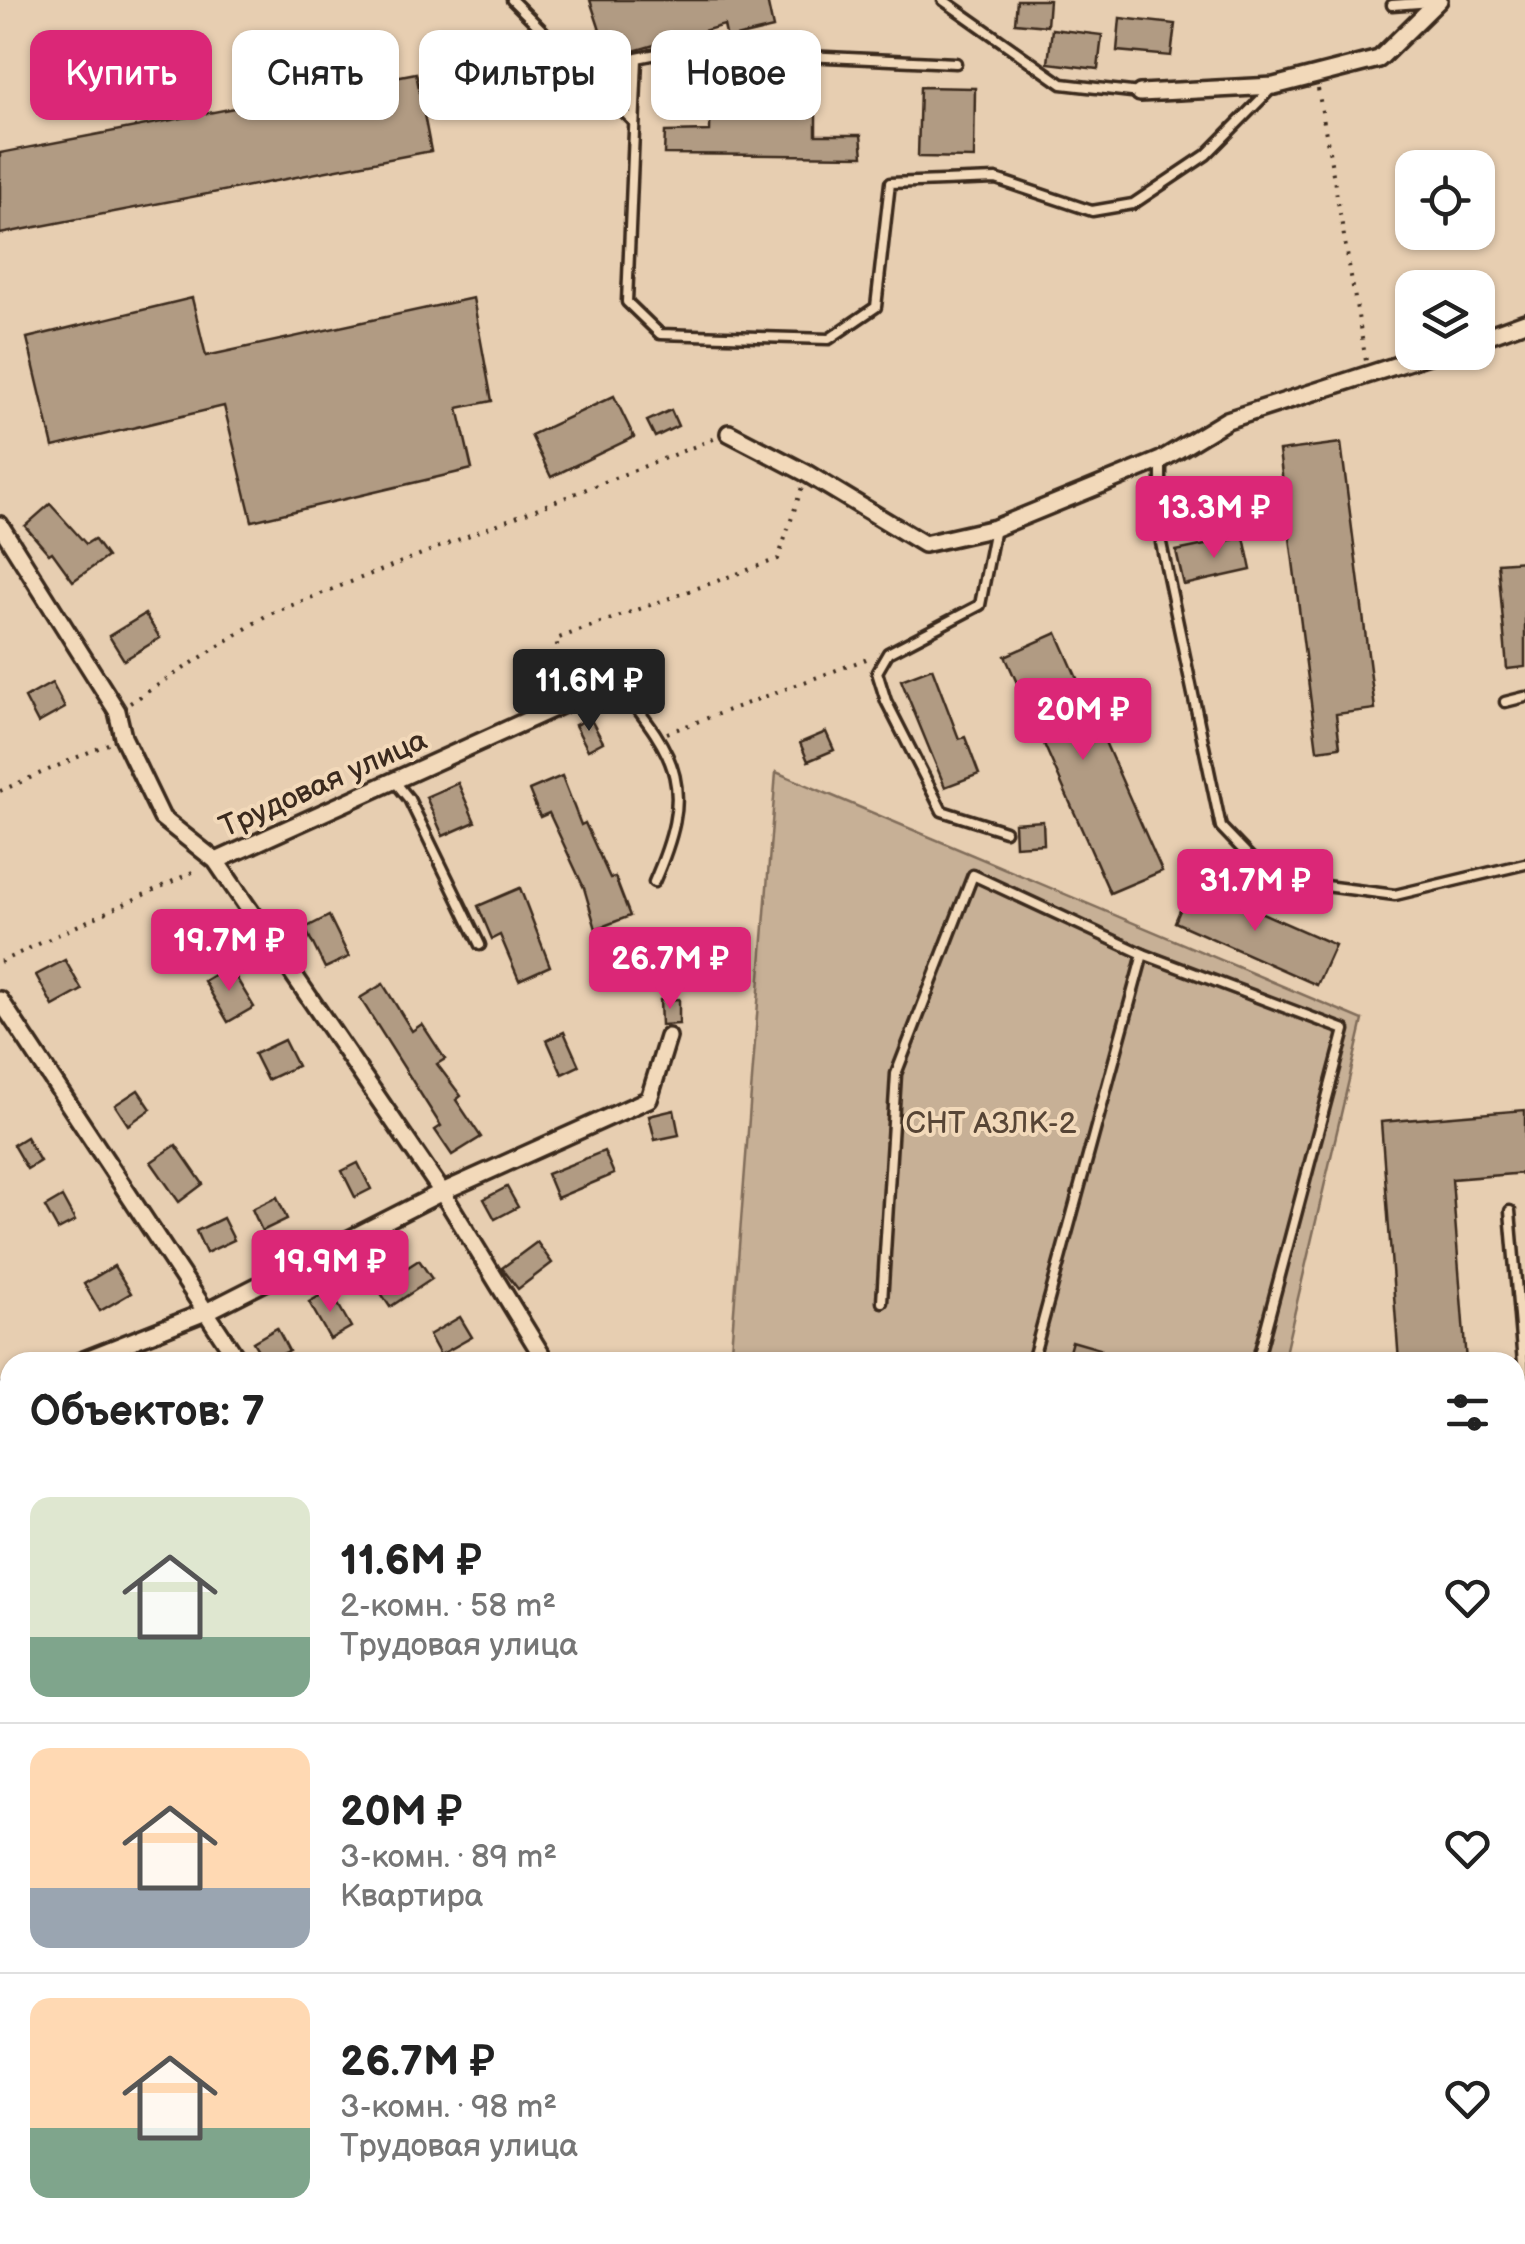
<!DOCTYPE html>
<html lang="ru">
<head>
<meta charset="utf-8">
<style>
  :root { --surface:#fff; --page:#f2f2f2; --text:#222; --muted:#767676; --line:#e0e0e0; --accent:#db2777 }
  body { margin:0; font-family:"Balsamiq Sans",sans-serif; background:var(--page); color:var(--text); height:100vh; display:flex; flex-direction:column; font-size:38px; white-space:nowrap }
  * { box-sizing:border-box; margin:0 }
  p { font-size:32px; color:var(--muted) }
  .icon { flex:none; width:55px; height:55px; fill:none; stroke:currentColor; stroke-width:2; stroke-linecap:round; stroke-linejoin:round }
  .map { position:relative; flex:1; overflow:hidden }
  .panel { position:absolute; left:0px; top:1352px; width:1525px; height:892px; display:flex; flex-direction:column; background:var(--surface); border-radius:30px 30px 0 0; box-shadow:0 2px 8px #0004 }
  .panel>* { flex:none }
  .banner { position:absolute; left:30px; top:30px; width:1000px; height:90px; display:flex; gap:20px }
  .buttons { position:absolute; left:1395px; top:150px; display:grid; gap:20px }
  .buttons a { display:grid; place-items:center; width:100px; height:100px; border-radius:20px; background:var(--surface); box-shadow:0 2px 8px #0004; font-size:50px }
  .price { position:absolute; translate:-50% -85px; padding:0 22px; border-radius:10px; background:var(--accent); color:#fff; font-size:32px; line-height:65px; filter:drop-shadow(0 2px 5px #0008) }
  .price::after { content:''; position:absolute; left:50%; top:60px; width:30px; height:22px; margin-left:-15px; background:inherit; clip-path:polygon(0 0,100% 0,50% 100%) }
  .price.on { background:#222; color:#fff }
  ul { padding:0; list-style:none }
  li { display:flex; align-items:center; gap:30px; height:250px; padding:0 30px }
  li+li { border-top:2px solid var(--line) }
  li span { display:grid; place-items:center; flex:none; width:280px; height:200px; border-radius:20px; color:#555 }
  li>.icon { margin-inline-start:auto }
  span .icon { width:120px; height:120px; fill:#fffc; stroke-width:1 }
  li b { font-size:42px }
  h2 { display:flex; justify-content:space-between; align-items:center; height:120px; padding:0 30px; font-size:42px }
  .tag { padding:0 35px; border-radius:20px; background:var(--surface); box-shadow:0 2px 8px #0004; font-size:35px; line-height:90px }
  .tag.on { background:var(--accent); color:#fff }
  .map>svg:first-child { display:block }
</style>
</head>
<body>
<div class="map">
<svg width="1525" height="2244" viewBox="0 0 1525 2244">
  <rect width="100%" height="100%" fill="#e7ceb1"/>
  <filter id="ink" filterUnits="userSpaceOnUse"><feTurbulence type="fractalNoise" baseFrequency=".01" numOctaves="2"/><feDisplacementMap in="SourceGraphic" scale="20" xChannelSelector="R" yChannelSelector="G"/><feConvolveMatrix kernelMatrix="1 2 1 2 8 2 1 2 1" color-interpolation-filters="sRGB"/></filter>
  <g filter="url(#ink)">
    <!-- green -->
    <polygon fill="#c7b096" stroke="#816d5a" stroke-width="2.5" points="776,772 1363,1020 1283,1362 730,1362"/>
    <!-- building -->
    <g fill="#b19b83" stroke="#3b2a1e" stroke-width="2.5">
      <polygon points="590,0 767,0 773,28 727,39 724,25 609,58"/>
      <polygon points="1017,0 1049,0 1047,26 1015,23"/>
      <polygon points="1120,18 1175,24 1171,56 1117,51"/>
      <polygon points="1052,29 1102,35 1098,69 1048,63"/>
      <polygon points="416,73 431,151 0,234 0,153"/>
      <polygon points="711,79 816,84 816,135 861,135 863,156 664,154 665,132 710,131"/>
      <polygon points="920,87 975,88 974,158 918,157"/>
      <polygon points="192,298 206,356 473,298 492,401 458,408 472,469 252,521 224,406 53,447 27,338"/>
      <polygon points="614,396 634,437 551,477 531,435"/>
      <polygon points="671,410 678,426 655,437 647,421"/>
      <polygon points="1341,443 1375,709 1336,714 1340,747 1317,750 1279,451"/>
      <polygon points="50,504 86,544 94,539 107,557 73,581 52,552 49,554 25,526"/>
      <polygon points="1244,537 1251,570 1184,585 1176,551"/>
      <polygon points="1525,561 1525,667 1507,669 1498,563"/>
      <polygon points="145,614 160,638 124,660 109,636"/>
      <polygon points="1057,633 1162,871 1110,893 1005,656"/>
      <polygon points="932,668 959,739 965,737 979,774 945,787 901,680"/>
      <polygon points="52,683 65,708 38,723 25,698"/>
      <polygon points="590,718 603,742 588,750 575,725"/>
      <polygon points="826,732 834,750 808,761 800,743"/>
      <polygon points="562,776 581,825 585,823 610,878 615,877 630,916 596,929 584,888 549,813 540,817 529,790"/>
      <polygon points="458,783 475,822 443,836 426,797"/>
      <polygon points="1043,821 1044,844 1015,846 1014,823"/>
      <polygon points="1192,882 1335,945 1317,985 1175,922"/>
      <polygon points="520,888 550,966 519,980 500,935 492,939 478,906"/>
      <polygon points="329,916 349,957 325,968 305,928"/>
      <polygon points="65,960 82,990 53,1006 36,975"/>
      <polygon points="229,966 254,1007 228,1022 204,981"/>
      <polygon points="383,984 412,1031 422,1024 445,1059 437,1064 461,1096 456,1100 481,1137 452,1155 435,1130 441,1126 360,998"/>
      <polygon points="679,999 679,1024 661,1025 660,1000"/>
      <polygon points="564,1032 579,1066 562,1074 547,1040"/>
      <polygon points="284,1040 297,1066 267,1080 254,1054"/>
      <polygon points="138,1090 151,1109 128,1125 115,1105"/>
      <polygon points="674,1110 679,1135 655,1140 649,1116"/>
      <polygon points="1525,1110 1525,1173 1452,1179 1466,1362 1399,1362 1381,1122"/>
      <polygon points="26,1137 40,1161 27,1169 13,1145"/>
      <polygon points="176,1145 203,1184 179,1202 151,1162"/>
      <polygon points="604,1151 614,1174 557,1198 547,1174"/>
      <polygon points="358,1163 371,1189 355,1197 342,1171"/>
      <polygon points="507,1187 518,1207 495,1219 484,1199"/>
      <polygon points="62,1197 75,1221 58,1230 45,1207"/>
      <polygon points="277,1197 287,1219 262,1231 252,1209"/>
      <polygon points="223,1218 234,1240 206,1253 196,1231"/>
      <polygon points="537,1242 552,1263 518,1289 502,1268"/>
      <polygon points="419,1260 432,1279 390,1307 377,1287"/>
      <polygon points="114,1266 131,1293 100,1311 84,1284"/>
      <polygon points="330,1290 351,1327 330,1339 309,1302"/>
      <polygon points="460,1317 472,1337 440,1355 429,1335"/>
      <polygon points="277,1328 289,1351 265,1362 253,1342"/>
      <polygon points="1072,1341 1100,1349 1096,1362 1066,1362"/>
    </g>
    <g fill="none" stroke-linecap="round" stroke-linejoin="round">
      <!-- lane casing -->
      <g stroke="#3b2a1e" stroke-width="15">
        <g id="lane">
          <polyline points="512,0 634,122"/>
          <polyline points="943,0 1062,84 1140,93"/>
          <polyline points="1392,5 1432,2"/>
          <polyline points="956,63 677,50 637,58 627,302 660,334 829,339 876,307 890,183 996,179 1092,211 1133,204 1206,155 1271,89"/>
          <polyline points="1161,460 1161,543 1221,827 1271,879 1395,895 1525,864"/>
          <polyline points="995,528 980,605 888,653 877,672 886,701 942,811 1005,831"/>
          <path d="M617,684C680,759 695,789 654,882"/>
          <polyline points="1505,702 1525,697"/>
          <polyline points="396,783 409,799 480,945"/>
          <polyline points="1510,1211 1525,1386"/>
          <polyline points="882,1302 896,1074 973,875 1143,954 1345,1030 1257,1362"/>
          <polyline points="1032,1362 1143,954"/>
          <polyline points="0,1970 10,1967"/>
          <polyline points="136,2235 138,2244"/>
          <polyline points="1032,2244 1041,2235"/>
        </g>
      </g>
      <!-- street casing -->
      <g stroke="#3b2a1e" stroke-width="22">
        <g id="street">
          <polyline points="1140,93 1274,86 1379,59 1439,0"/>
          <polyline points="1478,339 1525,322"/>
          <polyline points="729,433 806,473 924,544 995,528 1161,460 1227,420 1438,352"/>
          <polyline points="0,525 117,711 123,737 162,818 216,861 442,1192 546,1362"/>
          <polyline points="216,861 568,702 617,684"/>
          <polyline points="0,1000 239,1362"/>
          <polyline points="79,1362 208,1311 442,1192 649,1099 668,1037"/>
          <polyline points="0,1394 10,1390"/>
          <polyline points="0,1468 10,1484"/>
          <polyline points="227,2235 231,2244"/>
        </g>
      </g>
      <!-- secondary casing -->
      <g stroke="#3b2a1e" stroke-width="28">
        <polyline id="secondary" points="0,2005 10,2020"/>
      </g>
      <!-- path -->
      <g stroke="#3b2a1e" stroke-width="4" stroke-dasharray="2.5 8" stroke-linecap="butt">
        <polyline points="1318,89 1366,361"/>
        <polyline points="565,687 556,639 778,559 802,487"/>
        <polyline points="130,703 267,615 716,438"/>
        <polyline points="667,733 869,658"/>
        <polyline points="0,791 110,743"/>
        <polyline points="0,962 199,869"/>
        <polyline points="1515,1583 1525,1574"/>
        <polyline points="1515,1964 1525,1964"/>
        <polyline points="1515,2141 1525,2137"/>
        <polyline points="0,2231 10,2221"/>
      </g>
      <!-- lane -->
      <use href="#lane" stroke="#f2d9ba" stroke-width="8"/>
      <!-- street -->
      <use href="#street" stroke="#f2d9ba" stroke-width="15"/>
      <!-- secondary -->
      <use href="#secondary" stroke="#f2d9ba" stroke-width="20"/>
    </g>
  </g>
  <g text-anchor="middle" stroke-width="8" stroke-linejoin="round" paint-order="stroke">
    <!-- street labels -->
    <g font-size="30" fill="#3b2a1e" stroke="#f2d9ba">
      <text transform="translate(323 783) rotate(-24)" y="10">Трудовая улица</text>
    </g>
    <!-- park labels -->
    <g font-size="30" fill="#574536" stroke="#f2d9ba">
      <text x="991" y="1133">СНТ АЗЛК-2</text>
    </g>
  </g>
</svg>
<div class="buttons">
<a><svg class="icon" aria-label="locate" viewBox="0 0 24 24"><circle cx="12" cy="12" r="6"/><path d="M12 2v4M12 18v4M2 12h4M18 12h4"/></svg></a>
<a><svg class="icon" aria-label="layers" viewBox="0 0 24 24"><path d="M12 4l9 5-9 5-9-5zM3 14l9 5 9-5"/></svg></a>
</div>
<b class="price" style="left:1214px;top:561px">13.3M ₽</b>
<b class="price on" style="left:589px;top:734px">11.6M ₽</b>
<b class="price" style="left:1083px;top:763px">20M ₽</b>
<b class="price" style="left:1255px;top:934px">31.7M ₽</b>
<b class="price" style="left:229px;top:994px">19.7M ₽</b>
<b class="price" style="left:670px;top:1012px">26.7M ₽</b>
<b class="price" style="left:330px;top:1315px">19.9M ₽</b>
<div class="banner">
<a class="tag on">Купить</a>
<a class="tag">Снять</a>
<a class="tag">Фильтры</a>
<a class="tag">Новое</a>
</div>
<section class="panel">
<h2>Объектов: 7<svg class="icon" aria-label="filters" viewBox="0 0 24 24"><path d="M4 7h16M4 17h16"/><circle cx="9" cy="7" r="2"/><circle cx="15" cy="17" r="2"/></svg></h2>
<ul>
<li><span style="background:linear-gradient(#dfe7d0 70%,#7fa58c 0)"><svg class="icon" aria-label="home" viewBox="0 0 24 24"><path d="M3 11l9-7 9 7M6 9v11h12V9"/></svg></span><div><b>11.6M ₽</b><p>2-комн. · 58 m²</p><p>Трудовая улица</p></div><svg class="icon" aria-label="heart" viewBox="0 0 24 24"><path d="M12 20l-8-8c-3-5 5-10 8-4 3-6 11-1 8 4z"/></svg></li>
<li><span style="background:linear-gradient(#ffd9b3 70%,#9aa5b1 0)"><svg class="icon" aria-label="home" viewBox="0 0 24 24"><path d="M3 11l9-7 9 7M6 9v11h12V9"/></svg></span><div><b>20M ₽</b><p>3-комн. · 89 m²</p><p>Квартира</p></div><svg class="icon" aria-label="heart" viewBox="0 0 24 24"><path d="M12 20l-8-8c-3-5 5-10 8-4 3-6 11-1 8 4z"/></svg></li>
<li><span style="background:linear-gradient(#ffd9b3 65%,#7fa58c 0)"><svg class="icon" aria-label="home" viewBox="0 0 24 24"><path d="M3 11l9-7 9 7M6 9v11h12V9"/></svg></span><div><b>26.7M ₽</b><p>3-комн. · 98 m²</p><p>Трудовая улица</p></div><svg class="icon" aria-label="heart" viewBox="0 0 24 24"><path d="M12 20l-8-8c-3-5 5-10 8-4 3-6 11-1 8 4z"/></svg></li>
</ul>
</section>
</div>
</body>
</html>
